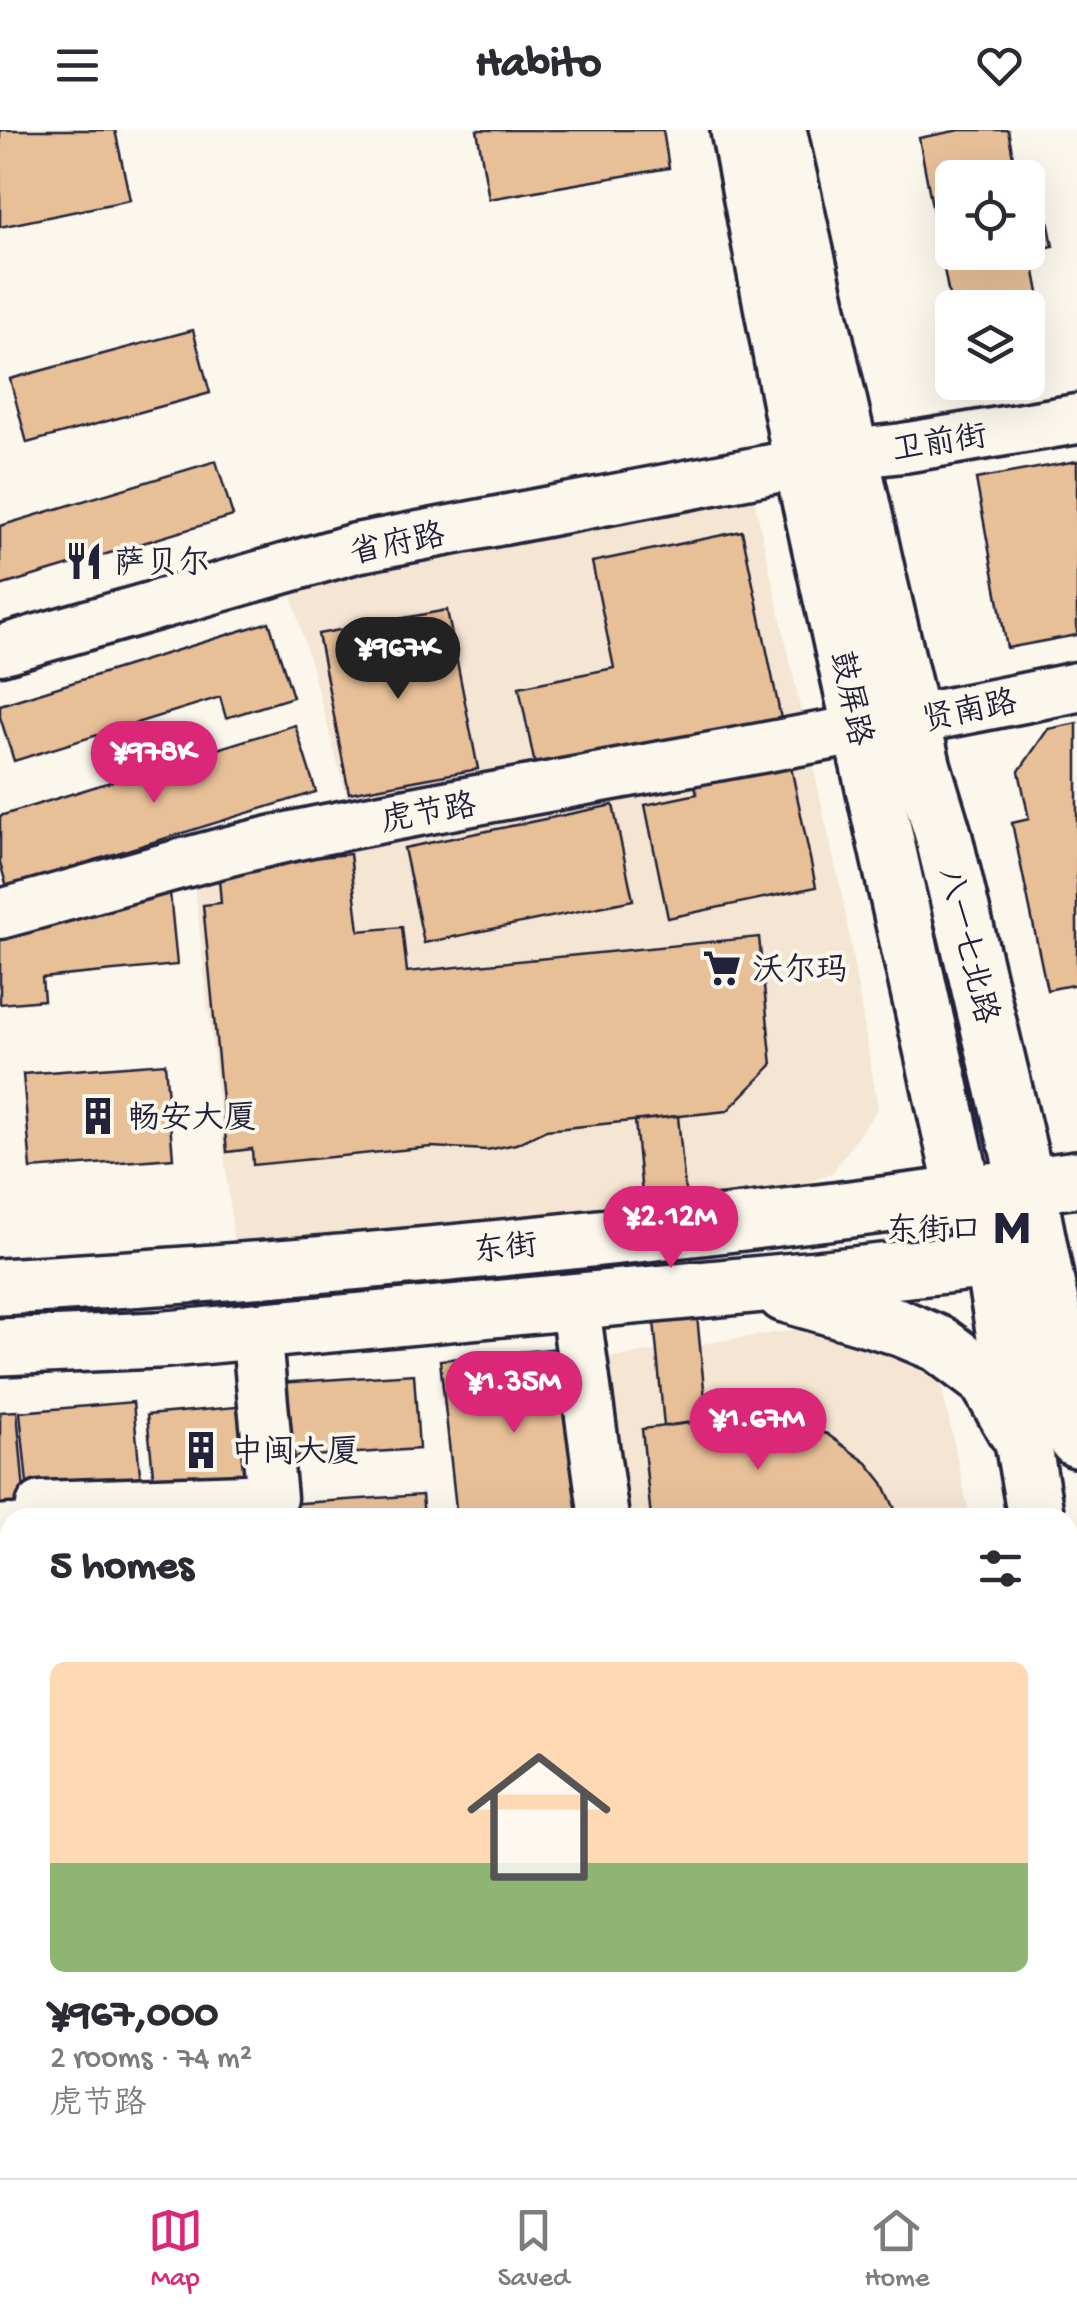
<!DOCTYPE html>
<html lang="en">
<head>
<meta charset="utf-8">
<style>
  :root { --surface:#fff; --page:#f2f2f3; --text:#2b2b33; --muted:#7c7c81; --line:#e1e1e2; --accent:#db2777 }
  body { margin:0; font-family:"Gochi Hand","LXGW WenKai TC",sans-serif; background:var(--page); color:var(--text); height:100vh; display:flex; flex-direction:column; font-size:38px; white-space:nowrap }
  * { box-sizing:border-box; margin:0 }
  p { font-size:32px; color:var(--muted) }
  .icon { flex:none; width:55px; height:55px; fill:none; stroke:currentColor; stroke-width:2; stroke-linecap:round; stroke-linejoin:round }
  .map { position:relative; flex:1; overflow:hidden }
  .details { position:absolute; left:0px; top:1378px; width:1078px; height:672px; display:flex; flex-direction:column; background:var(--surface); border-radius:30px 30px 0 0; box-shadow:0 10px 40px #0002 }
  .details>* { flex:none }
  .buttons { position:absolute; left:935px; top:30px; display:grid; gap:20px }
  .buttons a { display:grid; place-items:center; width:110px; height:110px; border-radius:15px; background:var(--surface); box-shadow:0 10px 40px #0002; font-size:50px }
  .price { position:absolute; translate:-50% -85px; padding:0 22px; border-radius:35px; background:var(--accent); color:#fff; font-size:32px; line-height:65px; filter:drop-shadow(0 2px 5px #0008) }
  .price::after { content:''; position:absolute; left:50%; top:60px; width:30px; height:22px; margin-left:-15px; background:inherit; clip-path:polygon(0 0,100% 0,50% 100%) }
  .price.selected { background:#222; color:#fff }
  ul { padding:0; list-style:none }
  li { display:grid; align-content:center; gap:20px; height:530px; padding:0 50px }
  li span { display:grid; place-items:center; height:310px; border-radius:15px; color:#555 }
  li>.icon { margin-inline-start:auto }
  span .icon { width:180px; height:180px; fill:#fffc; stroke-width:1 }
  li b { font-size:42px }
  h2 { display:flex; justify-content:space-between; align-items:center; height:120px; padding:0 50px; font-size:42px }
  header { display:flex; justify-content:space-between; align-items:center; height:130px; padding:0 50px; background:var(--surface); font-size:45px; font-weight:800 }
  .menu { display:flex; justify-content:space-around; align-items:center; height:140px; border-top:2px solid var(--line); background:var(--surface); font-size:28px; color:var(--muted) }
  .menu a { display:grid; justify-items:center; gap:5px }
  .menu .selected { color:var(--accent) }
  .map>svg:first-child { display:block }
</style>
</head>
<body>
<header><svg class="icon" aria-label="menu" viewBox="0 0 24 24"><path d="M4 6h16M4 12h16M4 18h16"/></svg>Habito<svg class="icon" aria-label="heart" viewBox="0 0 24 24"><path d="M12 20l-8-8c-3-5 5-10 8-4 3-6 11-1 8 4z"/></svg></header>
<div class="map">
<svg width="1077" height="2048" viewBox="0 0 1077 2048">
  <rect width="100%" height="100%" fill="#fbf7ec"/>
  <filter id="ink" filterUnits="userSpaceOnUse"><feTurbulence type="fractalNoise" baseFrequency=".01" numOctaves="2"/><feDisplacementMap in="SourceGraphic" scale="20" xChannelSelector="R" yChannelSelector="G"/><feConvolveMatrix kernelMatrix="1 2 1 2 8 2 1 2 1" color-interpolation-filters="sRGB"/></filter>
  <g filter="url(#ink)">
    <!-- built -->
    <g fill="#f5e6d3">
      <polygon points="752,360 844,775 878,978 832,1043 751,1077 235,1123 193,742 352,686 287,448"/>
      <polygon points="807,1198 860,1198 938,1240 970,1387 592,1387 575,1233"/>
      <polygon points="1068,1825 1077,1867 1077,2048 899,2048 898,2040 1068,2040"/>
    </g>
    <!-- building -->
    <g fill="#e8c098" stroke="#22223b" stroke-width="2.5">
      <polygon points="0,0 115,0 130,70 0,97"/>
      <polygon points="477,0 663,0 669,38 489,69"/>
      <polygon points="960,0 1008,0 1017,48 952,48 952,122 1028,122 1028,56 1041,54 1053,116 1031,121 1044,189 1028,192 1028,178 952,178 952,181 919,8"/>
      <polygon points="193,200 210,263 27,313 10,249"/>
      <polygon points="216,331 233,386 0,456 0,396"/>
      <polygon points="1077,331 1077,505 1007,518 976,349"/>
      <polygon points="742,401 816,757 668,788 645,675 697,664 686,615 537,645 519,557 614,538 592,432"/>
      <polygon points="447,480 478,639 349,663 318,504"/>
      <polygon points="269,492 293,567 226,588 220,567 14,631 0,587 0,575"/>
      <polygon points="1077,593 1077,854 1047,860 1012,693 1029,689 1019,641 1048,599"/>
      <polygon points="295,595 316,662 7,757 0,733 0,686"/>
      <polygon points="613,675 633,770 424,813 404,718"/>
      <polygon points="350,724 359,801 402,797 407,842 759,807 772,935 727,981 546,1000 516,1014 487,1020 431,1017 253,1035 252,1019 227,1022 203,775 221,773 218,737"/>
      <polygon points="170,763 177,835 42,848 44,870 0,874 0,802"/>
      <polygon points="165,933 173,1028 31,1039 23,944"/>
      <polygon points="678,986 707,1290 664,1296 635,991"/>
      <polygon points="569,1217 587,1388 457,1388 440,1230"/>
      <polygon points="414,1244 419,1319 282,1328 278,1253"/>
      <polygon points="133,1272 141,1354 28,1364 20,1282"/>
      <polygon points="247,1276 255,1355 155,1364 147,1285"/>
      <polygon points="17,1281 25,1374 0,1376 0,1282"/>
      <polygon points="730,1288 796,1294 827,1304 867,1333 883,1353 899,1388 651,1388 642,1299"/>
      <polygon points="422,1365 424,1388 287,1388 286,1374"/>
      <polygon points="10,1435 10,1550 7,1550 0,1436"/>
      <polygon points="10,1571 10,1633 7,1634 0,1580"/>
      <polygon points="4,1635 10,1676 0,1677 0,1636"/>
      <polygon points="0,1693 10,1760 10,1773 0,1774"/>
      <polygon points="9,1778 10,1818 0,1819 0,1779"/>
      <polygon points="10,1842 10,1912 0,1914 0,1844"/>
      <polygon points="1068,1956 1077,2000 1077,2048 906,2048 904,2040 1068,2040"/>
      <polygon points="10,1993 10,2040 56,2040 57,2048 0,2048 0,1994"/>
      <polygon points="63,2040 99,2040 100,2045 64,2048"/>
      <polygon points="275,2040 276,2048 224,2048 224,2042"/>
      <rect x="303" y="2040" width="86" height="8"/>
      <polygon points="411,2040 453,2040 454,2048 412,2048"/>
      <polygon points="461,2040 541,2040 542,2048 462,2048"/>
      <polygon points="550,2040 635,2040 636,2048 551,2048"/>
      <polygon points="641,2040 706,2040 708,2048 642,2048"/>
      <polygon points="724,2040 794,2040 795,2048 725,2048"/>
    </g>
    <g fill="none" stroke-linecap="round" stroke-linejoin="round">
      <!-- minor casing -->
      <g stroke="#22223b" stroke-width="55">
        <g id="minor">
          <polyline points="0,520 356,418 850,324 903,318 1077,289"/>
          <path d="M0,784C105,756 209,723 316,701C569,650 824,610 1077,557"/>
          <polyline points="574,1170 604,1388"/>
          <polyline points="39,1388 41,1376 272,1368 256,1200"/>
          <polyline points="0,1400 10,1399"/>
          <polyline points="0,1564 10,1562"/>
          <polyline points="1068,1715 1077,1714"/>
          <polyline points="1068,1770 1077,1770"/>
          <polyline points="0,1985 10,1984"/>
        </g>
      </g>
      <!-- major casing -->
      <g stroke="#22223b" stroke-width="62">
        <g id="major">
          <polyline points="739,0 802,334 964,1063 992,1130 1036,1388"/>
          <polyline points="778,0 878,448 923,638 943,704 1027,1056 1077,1309"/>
          <path d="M0,1157C360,1137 720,1099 1077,1049"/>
          <polyline points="785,1164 896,1196 939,1214 987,1250 1015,1299"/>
          <polyline points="0,1217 157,1210 817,1149 1028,1126"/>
          <polyline points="1068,1539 1077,1574"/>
        </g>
      </g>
      <!-- path -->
      <polyline stroke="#22223b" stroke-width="6" stroke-dasharray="10 8" stroke-linecap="butt" points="891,2040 893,2048"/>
      <!-- minor -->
      <use href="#minor" stroke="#fbf7ec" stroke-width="48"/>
      <!-- major -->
      <use href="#major" stroke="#fbf7ec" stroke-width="55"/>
    </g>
  </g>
  <!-- icons -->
  <defs>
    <g id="restaurant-bare" transform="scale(3)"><path d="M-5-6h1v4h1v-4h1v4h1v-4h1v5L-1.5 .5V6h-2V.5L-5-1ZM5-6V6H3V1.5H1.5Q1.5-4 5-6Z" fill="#22223b" stroke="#fbf7ec" stroke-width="2.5" paint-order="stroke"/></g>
    <g id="supermarket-bare" transform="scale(3)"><path d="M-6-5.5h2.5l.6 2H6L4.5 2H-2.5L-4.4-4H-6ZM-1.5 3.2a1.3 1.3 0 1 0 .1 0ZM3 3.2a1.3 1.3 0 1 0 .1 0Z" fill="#22223b" stroke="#fbf7ec" stroke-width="2.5" paint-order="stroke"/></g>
    <g id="building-bare" transform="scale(3)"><path d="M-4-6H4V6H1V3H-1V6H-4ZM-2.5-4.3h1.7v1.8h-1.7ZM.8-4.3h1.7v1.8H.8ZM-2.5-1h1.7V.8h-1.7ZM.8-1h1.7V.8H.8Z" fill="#22223b" stroke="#fbf7ec" stroke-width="2.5" paint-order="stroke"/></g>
    <g id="metro-bare" transform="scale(3)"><path d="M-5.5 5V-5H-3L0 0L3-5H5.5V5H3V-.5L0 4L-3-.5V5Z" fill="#22223b" stroke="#fbf7ec" stroke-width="2.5" paint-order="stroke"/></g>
  </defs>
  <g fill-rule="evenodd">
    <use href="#restaurant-bare" x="84" y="431"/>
    <use href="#supermarket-bare" x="722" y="838"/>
    <use href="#building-bare" x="98" y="986"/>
    <use href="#metro-bare" x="1012" y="1098"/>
    <use href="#building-bare" x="201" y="1320"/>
  </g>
  <g text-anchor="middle" stroke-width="8" stroke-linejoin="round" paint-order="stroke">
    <!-- street labels -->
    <g font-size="32" fill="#22223b" stroke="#fbf7ec">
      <text transform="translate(939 311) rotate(-9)" y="11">卫前街</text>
      <text transform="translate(397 412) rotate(-12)" y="11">省府路</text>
      <text transform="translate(853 568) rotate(78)" y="11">鼓屏路</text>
      <text transform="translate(969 579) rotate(-12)" y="11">贤南路</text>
      <text transform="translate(428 681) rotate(-10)" y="11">虎节路</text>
      <text transform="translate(970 815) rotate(76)" y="11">八一七北路</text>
      <text transform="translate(505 1116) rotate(-6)" y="11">东街</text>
    </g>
    <!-- poi labels -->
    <g font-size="32" fill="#22223b" stroke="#fbf7ec" text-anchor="start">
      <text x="114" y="442">萨贝尔</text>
      <text x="752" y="849">沃尔玛</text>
      <text x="128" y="997">畅安大厦</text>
      <text x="982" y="1109" text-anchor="end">东街口</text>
      <text x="231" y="1331">中闽大厦</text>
    </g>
  </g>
</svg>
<div class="buttons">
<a><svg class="icon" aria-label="locate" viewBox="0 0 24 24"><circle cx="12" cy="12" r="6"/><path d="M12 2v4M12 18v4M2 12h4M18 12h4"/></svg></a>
<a><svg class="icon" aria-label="layers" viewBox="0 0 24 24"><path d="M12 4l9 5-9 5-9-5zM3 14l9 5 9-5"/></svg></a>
</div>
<b class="price selected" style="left:398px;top:572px">¥967K</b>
<b class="price" style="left:154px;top:676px">¥978K</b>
<b class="price" style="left:671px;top:1141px">¥2.12M</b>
<b class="price" style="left:514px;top:1306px">¥1.35M</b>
<b class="price" style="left:758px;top:1343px">¥1.67M</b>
<section class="details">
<h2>5 homes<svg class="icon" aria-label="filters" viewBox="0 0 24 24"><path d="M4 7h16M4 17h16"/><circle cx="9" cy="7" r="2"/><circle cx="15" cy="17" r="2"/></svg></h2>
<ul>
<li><span style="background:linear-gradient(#ffd9b3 65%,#8fb573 0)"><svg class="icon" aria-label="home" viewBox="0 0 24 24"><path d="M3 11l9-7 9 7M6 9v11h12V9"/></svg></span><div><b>¥967,000</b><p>2 rooms · 74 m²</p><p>虎节路</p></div></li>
</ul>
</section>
</div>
<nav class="menu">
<a class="selected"><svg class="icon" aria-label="map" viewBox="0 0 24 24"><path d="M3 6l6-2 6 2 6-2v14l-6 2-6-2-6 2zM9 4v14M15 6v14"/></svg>Map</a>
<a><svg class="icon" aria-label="saved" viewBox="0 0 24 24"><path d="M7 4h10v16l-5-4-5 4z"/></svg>Saved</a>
<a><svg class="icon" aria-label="home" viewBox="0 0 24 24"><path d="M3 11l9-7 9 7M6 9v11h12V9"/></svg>Home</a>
</nav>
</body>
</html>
